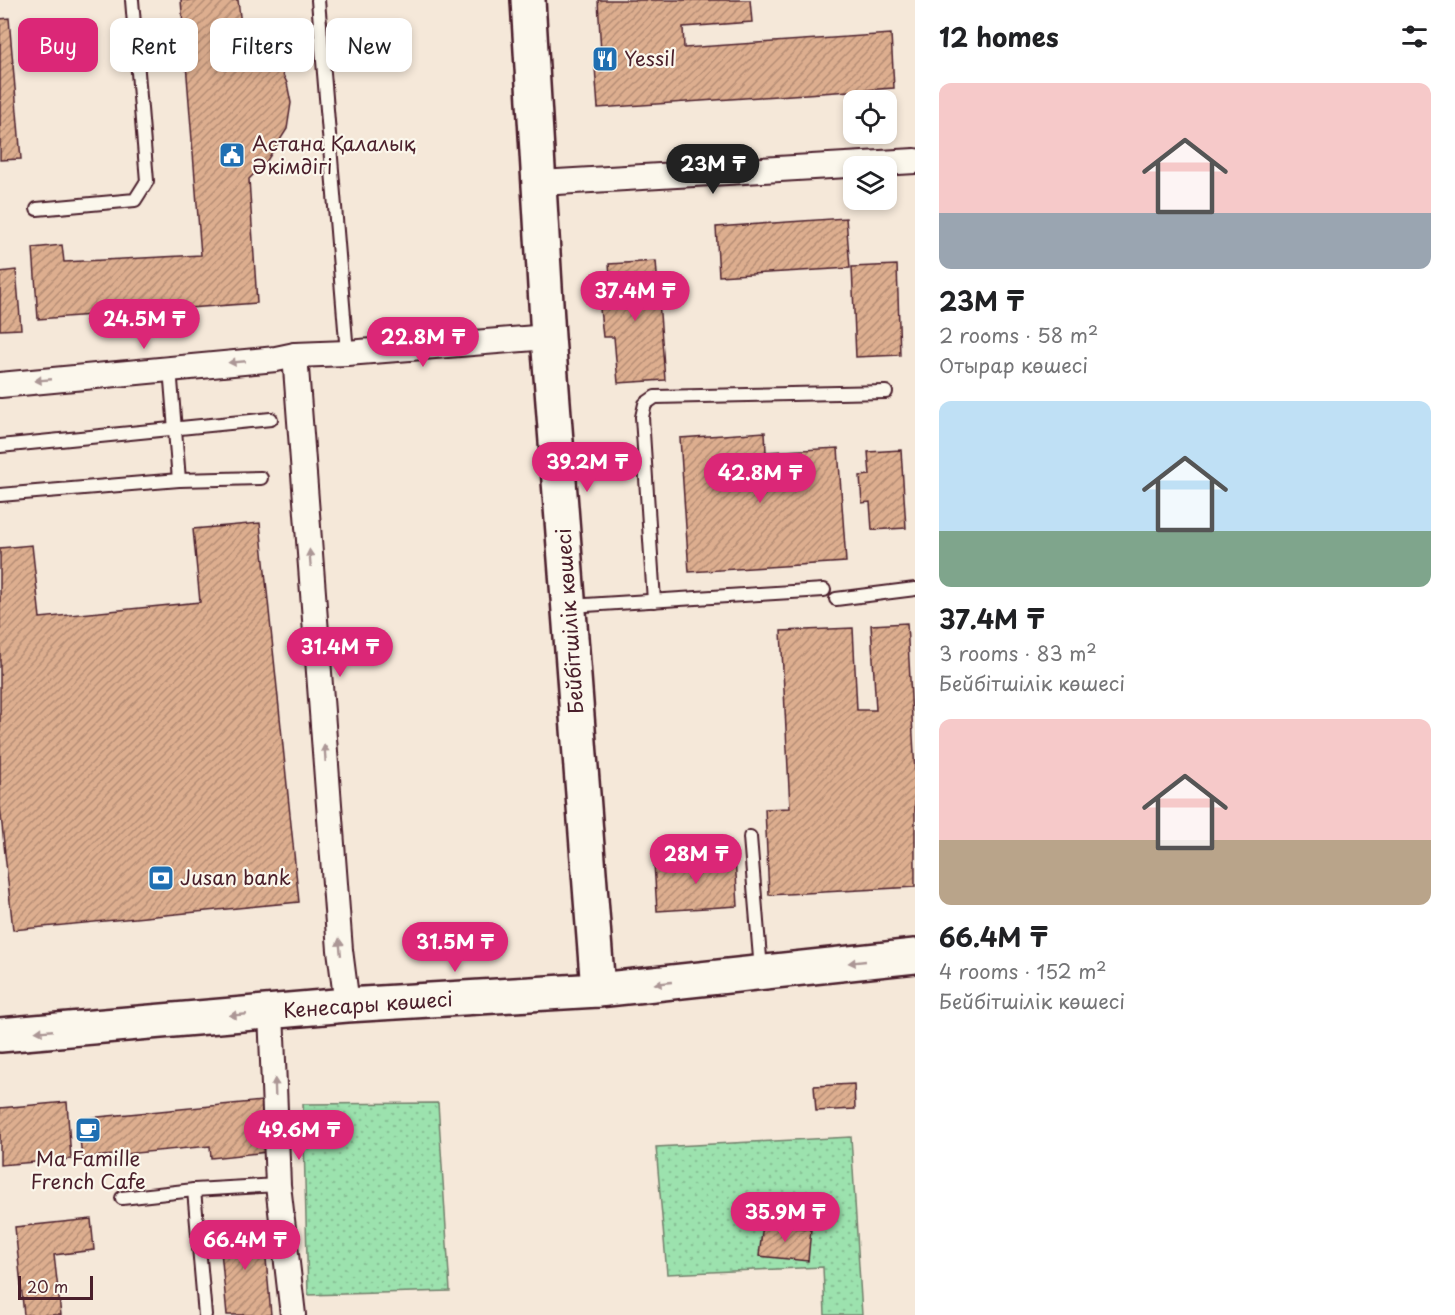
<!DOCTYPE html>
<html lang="en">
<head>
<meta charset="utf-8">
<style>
  :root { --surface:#fff; --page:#f2f2f2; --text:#202124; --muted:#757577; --accent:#db2777 }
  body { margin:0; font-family:"Playpen Sans",sans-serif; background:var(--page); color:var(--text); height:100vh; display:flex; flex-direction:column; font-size:22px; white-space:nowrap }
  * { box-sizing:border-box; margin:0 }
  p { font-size:20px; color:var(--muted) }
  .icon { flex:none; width:33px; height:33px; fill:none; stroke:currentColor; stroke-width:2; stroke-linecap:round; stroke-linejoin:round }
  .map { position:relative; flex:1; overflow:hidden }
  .details { display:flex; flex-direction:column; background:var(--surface); width:540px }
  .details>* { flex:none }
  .hud { position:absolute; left:18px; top:18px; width:570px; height:54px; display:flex; gap:12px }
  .tools { position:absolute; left:843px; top:90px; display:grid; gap:12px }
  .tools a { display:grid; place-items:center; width:54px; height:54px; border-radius:12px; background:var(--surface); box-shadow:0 3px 9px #0003; font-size:30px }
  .scale { position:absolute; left:18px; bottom:15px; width:75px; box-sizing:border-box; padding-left:6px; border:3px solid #4a1f2b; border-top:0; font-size:16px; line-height:21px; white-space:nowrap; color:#4a1f2b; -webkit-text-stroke:4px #fbf7ec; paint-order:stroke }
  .price { position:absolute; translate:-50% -51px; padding:0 14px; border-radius:21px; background:var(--accent); color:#fff; font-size:20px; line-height:39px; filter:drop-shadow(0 2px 3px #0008) }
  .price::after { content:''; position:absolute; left:50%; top:36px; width:18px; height:14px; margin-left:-9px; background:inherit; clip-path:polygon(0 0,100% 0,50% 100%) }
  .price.selected { background:#222; color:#fff }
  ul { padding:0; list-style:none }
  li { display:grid; align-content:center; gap:12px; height:318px; padding:0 24px }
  li span { display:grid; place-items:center; height:186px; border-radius:12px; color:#555 }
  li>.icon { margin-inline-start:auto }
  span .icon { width:108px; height:108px; fill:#fffc; stroke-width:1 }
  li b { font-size:26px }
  h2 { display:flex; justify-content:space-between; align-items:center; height:72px; padding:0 24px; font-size:26px }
  .chip { padding:0 21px; border-radius:12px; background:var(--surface); box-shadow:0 3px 9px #0003; font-size:21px; line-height:54px }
  .chip.selected { background:var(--accent); color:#fff }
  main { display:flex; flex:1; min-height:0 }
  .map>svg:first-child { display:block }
</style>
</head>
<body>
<main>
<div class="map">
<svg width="915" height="1315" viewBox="0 0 915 1315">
  <defs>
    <pattern id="grass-dots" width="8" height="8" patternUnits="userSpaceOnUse" patternTransform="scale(1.5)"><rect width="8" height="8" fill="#9ce2ae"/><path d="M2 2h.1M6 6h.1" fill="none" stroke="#88c196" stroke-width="1.8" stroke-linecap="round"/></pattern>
    <pattern id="building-hatch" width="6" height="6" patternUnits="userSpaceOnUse" patternTransform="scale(1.5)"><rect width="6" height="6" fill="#ddae8f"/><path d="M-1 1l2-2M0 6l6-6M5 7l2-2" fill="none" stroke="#b58d75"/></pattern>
  </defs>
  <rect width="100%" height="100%" fill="#f5e8d9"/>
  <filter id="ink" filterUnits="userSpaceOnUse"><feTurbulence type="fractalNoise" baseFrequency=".0167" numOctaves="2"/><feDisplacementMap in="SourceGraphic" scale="12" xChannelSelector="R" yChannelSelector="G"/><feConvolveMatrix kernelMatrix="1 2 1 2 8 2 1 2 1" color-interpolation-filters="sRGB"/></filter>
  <g filter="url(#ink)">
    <!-- grass -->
    <g fill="url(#grass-dots)" stroke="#73806c" stroke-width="1.5">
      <polygon points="438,1103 450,1291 308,1295 303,1104"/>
      <polygon points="851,1137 862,1315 825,1315 823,1267 667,1274 656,1147"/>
    </g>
    <!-- building -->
    <g fill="url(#building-hatch)" stroke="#4a1f2b" stroke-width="1.5">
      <polygon points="181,0 238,0 242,33 274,56 287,83 291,103 287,129 266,162 249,179 257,303 38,319 33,248 62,245 64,262 201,255"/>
      <polygon points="598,0 750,0 752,22 683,27 684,48 891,34 894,88 598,108 594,53 601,53"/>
      <polygon points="9,18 21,159 0,160 0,19"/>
      <polygon points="846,218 850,268 719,276 716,227"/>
      <polygon points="656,261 665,380 618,383 614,337 603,337 600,309 613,308 609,264"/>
      <polygon points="897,265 900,355 856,357 852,267"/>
      <polygon points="16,270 21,329 0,330 0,272"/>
      <polygon points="765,432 766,452 838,448 846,562 689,572 680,438"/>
      <polygon points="901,450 906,528 872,530 870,502 862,503 860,476 870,475 868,452"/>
      <polygon points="260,523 299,902 13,930 0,806 0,548 32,545 40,618 200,602 193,529"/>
      <polygon points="907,623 915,773 915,887 769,895 765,809 790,808 781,631 853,628 857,710 876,710 871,625"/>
      <polygon points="735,858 738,906 657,911 654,863"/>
      <polygon points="854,1084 855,1109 816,1111 814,1086"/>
      <polygon points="262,1101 267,1152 211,1158 210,1146 82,1158 78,1119"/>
      <polygon points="67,1102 71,1159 0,1165 0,1108"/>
      <polygon points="91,1219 94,1250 54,1255 61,1315 24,1315 15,1227"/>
      <polygon points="763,1224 811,1229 808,1261 759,1256"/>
      <polygon points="263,1225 271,1315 227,1315 219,1229"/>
    </g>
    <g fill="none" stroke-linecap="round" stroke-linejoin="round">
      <!-- lane casing -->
      <g stroke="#4a1f2b" stroke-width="16">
        <g id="lane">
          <polyline points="318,0 347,353"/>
          <polyline points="37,209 135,200 147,181 132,0"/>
          <polyline points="170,368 179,480"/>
          <polyline points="0,446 271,419"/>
          <polyline points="0,495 179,480 261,478"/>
          <polyline points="836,599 915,589"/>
          <polyline points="654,601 642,417 645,404 655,397 886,392"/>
          <polyline points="570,606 824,590"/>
          <polyline points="750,837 761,970"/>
          <polyline points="194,1190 205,1315"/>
          <polyline points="122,1198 194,1190 278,1185"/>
        </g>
      </g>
      <!-- street casing -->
      <g stroke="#4a1f2b" stroke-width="28">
        <g id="street">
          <polyline points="540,183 915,161"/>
          <polyline points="295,355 340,950 347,1005"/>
          <polyline points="0,385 276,359 295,355 347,353 548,337"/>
          <polyline points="271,1012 278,1185 293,1315"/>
        </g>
      </g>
      <!-- secondary casing -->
      <g stroke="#4a1f2b" stroke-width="38">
        <g id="secondary">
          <polyline points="528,0 548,337 598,990"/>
          <polyline points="0,1035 347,1005 598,990 915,956"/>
        </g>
      </g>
      <!-- lane -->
      <use href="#lane" stroke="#fbf7ec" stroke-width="12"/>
      <!-- street -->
      <use href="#street" stroke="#fbf7ec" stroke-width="24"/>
      <!-- secondary -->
      <use href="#secondary" stroke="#fbf7ec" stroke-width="33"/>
    </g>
    <!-- one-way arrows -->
    <defs><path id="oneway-solid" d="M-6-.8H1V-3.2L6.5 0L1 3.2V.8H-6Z" transform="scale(1.5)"/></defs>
    <g fill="#ab9695">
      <use href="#oneway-solid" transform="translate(237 362) rotate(175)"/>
      <use href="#oneway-solid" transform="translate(43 380) rotate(175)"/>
      <use href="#oneway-solid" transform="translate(310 558) rotate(-94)"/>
      <use href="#oneway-solid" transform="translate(325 753) rotate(-94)"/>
      <use href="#oneway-solid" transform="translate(340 947) rotate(-96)"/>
      <use href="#oneway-solid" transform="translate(857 962) rotate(174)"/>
      <use href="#oneway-solid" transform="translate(663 983) rotate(174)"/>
      <use href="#oneway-solid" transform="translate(238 1015) rotate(175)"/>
      <use href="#oneway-solid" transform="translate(44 1031) rotate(175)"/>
      <use href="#oneway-solid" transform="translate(275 1087) rotate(-92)"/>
    </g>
  </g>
  <!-- icons -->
  <defs>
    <g id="restaurant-square" transform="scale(1.35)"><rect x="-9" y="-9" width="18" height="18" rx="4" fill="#1f6fb2" stroke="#fbf7ec"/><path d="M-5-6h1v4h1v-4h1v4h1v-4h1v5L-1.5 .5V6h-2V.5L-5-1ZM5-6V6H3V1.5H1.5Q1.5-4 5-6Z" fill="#fff"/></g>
    <g id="civic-square" transform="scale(1.35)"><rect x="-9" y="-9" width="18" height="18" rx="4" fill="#1f6fb2" stroke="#fbf7ec"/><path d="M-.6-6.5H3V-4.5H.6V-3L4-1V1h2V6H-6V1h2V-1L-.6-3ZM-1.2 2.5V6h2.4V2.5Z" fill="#fff"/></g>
    <g id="bank-square" transform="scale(1.35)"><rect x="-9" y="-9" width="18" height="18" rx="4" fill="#1f6fb2" stroke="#fbf7ec"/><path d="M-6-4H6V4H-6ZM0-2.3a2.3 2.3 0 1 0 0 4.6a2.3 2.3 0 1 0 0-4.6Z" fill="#fff"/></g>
    <g id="cafe-square" transform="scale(1.35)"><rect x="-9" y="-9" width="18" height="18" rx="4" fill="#1f6fb2" stroke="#fbf7ec"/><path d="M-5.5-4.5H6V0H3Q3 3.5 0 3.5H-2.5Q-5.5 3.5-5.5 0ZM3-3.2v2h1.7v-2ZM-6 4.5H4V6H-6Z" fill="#fff"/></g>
  </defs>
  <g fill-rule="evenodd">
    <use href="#restaurant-square" x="605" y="59"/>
    <use href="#civic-square" x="232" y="155"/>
    <use href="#bank-square" x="161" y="878"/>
    <use href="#cafe-square" x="88" y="1130"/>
  </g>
  <g text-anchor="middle" stroke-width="4.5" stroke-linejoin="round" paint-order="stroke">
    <!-- poi labels -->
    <g font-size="20" fill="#4a1f2b" stroke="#fbf7ec" text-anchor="start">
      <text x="624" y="66">Yessil</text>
      <text x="252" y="151">Астана Қалалық<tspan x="252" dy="23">Әкімдігі</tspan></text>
      <text x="180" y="885">Jusan bank</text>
      <text x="88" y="1166" text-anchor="middle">Ma Famille<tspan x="88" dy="23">French Cafe</tspan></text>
    </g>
    <!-- street labels -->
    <g font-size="20" fill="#4a1f2b" stroke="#fbf7ec">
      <text transform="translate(570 621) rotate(-94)" y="7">Бейбітшілік көшесі</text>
      <text transform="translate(368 1005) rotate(-4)" y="7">Кенесары көшесі</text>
    </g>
  </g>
</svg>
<div class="tools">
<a><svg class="icon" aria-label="locate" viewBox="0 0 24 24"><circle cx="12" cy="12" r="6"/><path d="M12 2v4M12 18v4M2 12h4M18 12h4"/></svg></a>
<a><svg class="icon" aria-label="layers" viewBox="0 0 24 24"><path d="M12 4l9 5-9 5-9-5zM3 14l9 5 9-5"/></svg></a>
</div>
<div class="scale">20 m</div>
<b class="price selected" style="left:713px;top:195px">23M ₸</b>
<b class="price" style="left:635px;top:322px">37.4M ₸</b>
<b class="price" style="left:144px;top:350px">24.5M ₸</b>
<b class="price" style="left:423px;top:368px">22.8M ₸</b>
<b class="price" style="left:587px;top:493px">39.2M ₸</b>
<b class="price" style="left:760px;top:504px">42.8M ₸</b>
<b class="price" style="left:340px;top:678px">31.4M ₸</b>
<b class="price" style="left:696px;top:885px">28M ₸</b>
<b class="price" style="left:455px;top:973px">31.5M ₸</b>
<b class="price" style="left:299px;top:1161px">49.6M ₸</b>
<b class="price" style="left:785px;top:1243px">35.9M ₸</b>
<b class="price" style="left:245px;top:1271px">66.4M ₸</b>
<div class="hud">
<a class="chip selected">Buy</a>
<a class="chip">Rent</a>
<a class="chip">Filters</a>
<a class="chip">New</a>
</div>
</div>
<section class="details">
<h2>12 homes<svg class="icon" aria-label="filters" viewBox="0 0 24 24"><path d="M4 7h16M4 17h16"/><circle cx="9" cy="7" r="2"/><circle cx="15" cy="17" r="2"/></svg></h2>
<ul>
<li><span style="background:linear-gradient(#f6c9c9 70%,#9aa5b1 0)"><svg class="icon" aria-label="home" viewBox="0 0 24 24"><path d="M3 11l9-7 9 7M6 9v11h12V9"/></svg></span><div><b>23M ₸</b><p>2 rooms · 58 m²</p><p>Отырар көшесі</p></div></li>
<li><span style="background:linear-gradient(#bfe0f5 70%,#7fa58c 0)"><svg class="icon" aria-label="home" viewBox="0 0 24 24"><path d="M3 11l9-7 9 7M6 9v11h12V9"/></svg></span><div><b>37.4M ₸</b><p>3 rooms · 83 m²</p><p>Бейбітшілік көшесі</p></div></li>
<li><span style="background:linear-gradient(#f6c9c9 65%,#b9a48a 0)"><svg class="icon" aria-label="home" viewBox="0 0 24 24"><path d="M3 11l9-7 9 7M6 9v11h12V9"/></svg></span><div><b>66.4M ₸</b><p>4 rooms · 152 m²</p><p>Бейбітшілік көшесі</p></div></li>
</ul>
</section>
</main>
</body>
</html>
